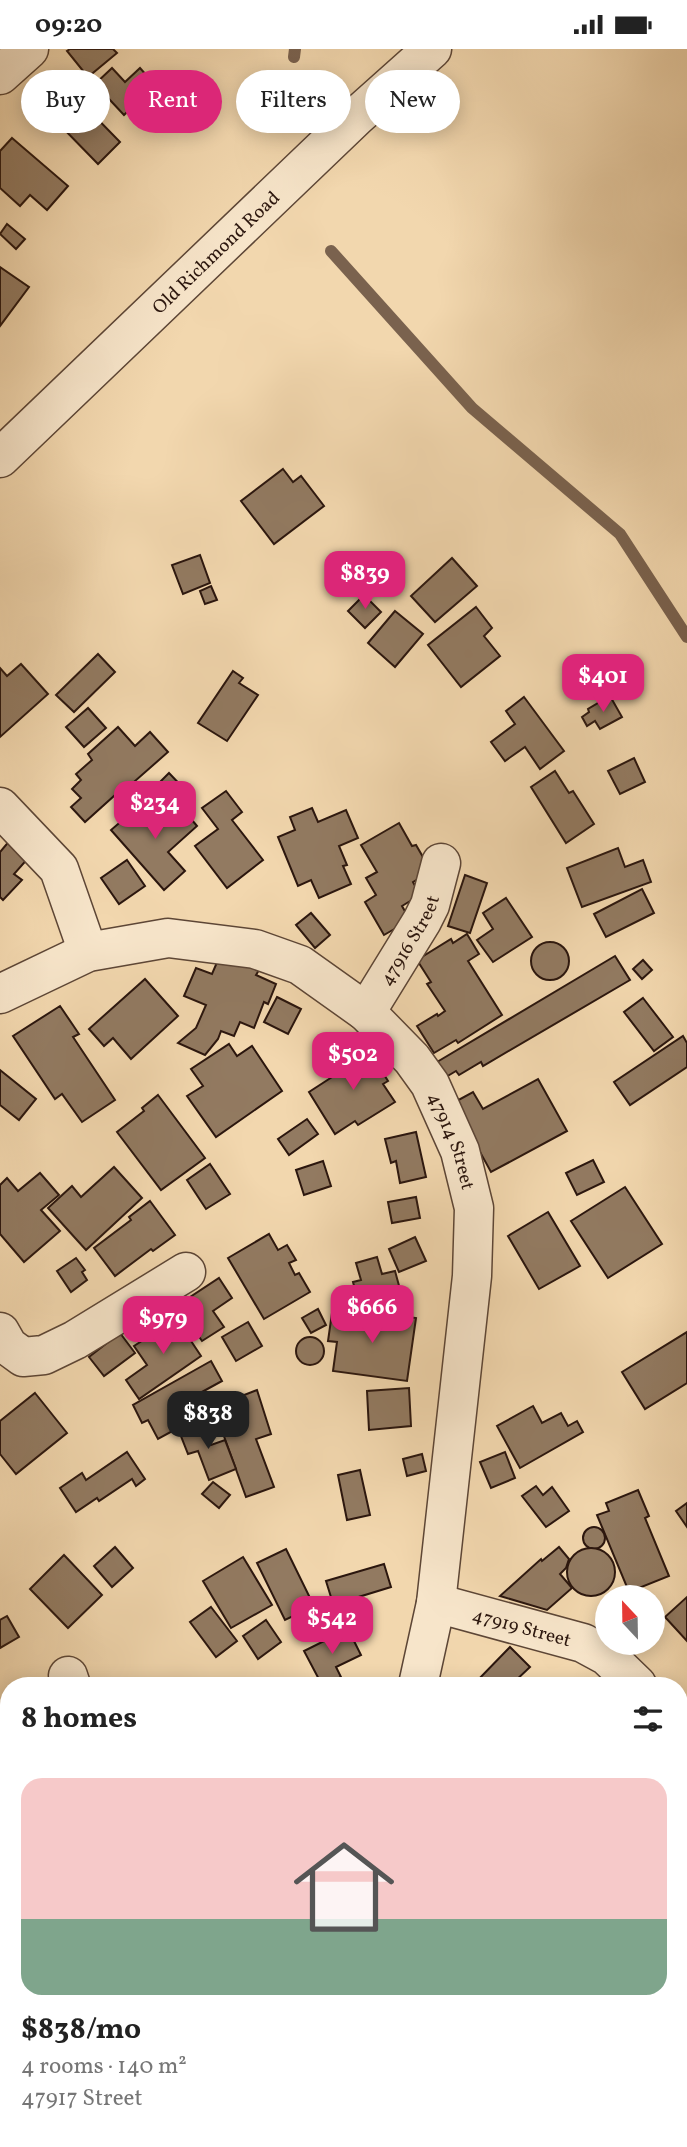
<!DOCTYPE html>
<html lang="en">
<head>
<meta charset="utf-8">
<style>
  :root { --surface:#fff; --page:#f2f2f2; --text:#222; --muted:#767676; --accent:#db2777 }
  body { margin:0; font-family:Vollkorn,serif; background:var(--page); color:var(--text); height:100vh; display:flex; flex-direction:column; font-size:26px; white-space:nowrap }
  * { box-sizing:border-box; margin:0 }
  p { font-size:23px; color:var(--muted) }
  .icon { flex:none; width:38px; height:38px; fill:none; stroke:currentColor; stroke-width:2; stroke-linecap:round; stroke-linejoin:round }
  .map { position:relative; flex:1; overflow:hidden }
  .side { position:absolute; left:0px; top:1628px; width:688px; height:471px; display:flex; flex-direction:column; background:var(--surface); border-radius:28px 28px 0 0; box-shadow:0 4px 18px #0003 }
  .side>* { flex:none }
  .hud { position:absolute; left:21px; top:21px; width:646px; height:63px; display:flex; gap:14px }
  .needle { width:46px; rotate:338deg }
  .controls { position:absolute; left:595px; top:1536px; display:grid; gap:14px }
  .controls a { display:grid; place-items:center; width:70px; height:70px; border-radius:50%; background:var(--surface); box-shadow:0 4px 18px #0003; font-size:35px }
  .price { position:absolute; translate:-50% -60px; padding:0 16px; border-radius:14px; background:var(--accent); color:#fff; font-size:23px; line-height:46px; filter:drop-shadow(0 2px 4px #0008) }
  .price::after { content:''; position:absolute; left:50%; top:42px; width:21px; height:16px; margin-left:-10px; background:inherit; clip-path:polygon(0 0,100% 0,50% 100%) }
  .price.selected { background:#222; color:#fff }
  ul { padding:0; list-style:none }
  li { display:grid; align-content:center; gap:14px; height:371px; padding:0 21px }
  li span { display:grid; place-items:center; height:217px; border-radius:21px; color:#555 }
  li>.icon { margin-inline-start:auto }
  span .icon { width:126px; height:126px; fill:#fffc; stroke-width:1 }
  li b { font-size:30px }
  h2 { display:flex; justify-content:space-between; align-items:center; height:84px; padding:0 21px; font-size:30px }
  .chip { padding:0 24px; border-radius:32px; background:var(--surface); box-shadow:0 4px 18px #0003; font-size:24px; line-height:63px }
  .chip.selected { background:var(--accent); color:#fff }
  .status { display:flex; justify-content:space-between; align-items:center; height:49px; padding:0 35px; background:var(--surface); direction:ltr }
  .status svg { height:19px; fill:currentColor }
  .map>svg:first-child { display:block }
</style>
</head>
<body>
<div class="status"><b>09:20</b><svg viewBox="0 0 49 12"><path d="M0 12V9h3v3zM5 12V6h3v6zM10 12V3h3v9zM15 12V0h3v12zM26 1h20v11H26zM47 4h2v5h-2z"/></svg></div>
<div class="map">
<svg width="687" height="2098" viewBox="0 0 687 2098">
  <rect width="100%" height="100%" fill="#f2d7ae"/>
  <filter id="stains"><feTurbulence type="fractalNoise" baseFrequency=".00286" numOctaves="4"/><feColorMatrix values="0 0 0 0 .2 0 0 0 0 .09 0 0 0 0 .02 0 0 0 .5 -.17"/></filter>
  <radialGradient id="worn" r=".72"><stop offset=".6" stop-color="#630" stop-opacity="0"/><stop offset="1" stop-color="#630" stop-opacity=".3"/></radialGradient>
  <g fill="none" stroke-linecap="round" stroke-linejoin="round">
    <!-- stream -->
    <g stroke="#7a624e" stroke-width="12">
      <polyline points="294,8 295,0"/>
      <polyline points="331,202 472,359 620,485 687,588"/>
    </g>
  </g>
  <!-- building -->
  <g fill="#927a61" stroke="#2b160e" stroke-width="2">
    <polygon points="70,0 113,0 117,4 88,28 67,2"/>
    <polygon points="112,19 125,33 140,19 155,36 124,66 95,35"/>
    <polygon points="78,50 120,93 98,115 56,72"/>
    <polygon points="12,89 68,137 47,161 30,146 20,157 0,139 0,102"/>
    <polygon points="7,175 25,190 16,200 0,185"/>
    <polygon points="0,218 29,238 0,277"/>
    <polygon points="283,420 293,433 301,427 324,457 274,495 241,452"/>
    <polygon points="200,506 210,534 183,545 172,516"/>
    <polygon points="452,509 477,537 435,573 411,547"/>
    <polygon points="211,537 217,551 205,555 200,542"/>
    <polygon points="364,546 381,563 365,579 348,562"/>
    <polygon points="476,558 492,579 484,587 500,607 461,638 428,596"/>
    <polygon points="395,562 423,585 395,618 368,594"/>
    <polygon points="98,605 115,623 74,663 56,646"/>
    <polygon points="21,615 48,645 0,688 0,619 7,627"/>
    <polygon points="233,622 243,629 239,634 258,646 227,692 198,674"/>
    <polygon points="610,647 622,668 600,680 595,672 587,677 582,668 589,663 588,660"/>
    <polygon points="524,648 564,702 540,720 525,698 505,712 491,693 515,675 506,662"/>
    <polygon points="88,659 106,679 84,698 66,678"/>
    <polygon points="118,678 135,697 150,683 168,703 126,740 124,738 85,773 71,758 81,749 72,740 81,731 76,725 92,711 88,705"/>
    <polygon points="634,709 645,733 620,745 608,722"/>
    <polygon points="555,722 569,744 573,742 594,775 566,794 531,738"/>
    <polygon points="169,724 188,744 168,764 149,744"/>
    <polygon points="226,742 242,763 232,771 263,811 227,839 195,797 218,780 202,759"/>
    <polygon points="145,752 164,773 181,758 197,777 168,803 185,822 164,841 111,781"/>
    <polygon points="312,759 318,773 346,761 358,789 339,797 347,816 343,817 351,835 319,849 311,831 298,837 278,788 295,781 290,768"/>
    <polygon points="399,774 412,797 416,796 431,822 413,833 420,846 402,857 410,871 384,886 365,853 376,846 366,829 377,823 361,796"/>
    <polygon points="11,790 30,807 14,825 22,831 3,851 0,848 0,803"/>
    <polygon points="618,799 625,818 643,811 651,833 582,858 567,819"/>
    <polygon points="127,811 145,837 119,855 101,829"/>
    <polygon points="465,826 487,834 470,884 448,877"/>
    <polygon points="642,840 654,864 606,888 594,865"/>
    <polygon points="506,849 532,888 493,913 477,891 493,880 483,864"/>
    <polygon points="311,864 330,886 315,899 296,876"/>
    <polygon points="467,885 479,905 468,912 502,966 458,994 456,991 434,1004 417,977 437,965 438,967 445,962 427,935 431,933 417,911 451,890 453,894"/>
    <circle cx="550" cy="912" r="19"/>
    <polygon points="221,904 259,921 256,926 276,935 268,955 264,953 254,979 240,973 234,987 221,982 218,990 205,1006 178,994 196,979 206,956 184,947 196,919 212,925"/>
    <polygon points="615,907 630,931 483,1017 481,1013 459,1026 456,1022 446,1028 437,1013"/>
    <polygon points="643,911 652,921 642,930 633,920"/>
    <polygon points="145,930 178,967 131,1010 113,989 104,997 89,980"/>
    <polygon points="277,948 301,960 288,985 264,973"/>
    <polygon points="643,949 673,988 654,1002 624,963"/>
    <polygon points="60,957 79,985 73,988 115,1051 82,1073 62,1045 55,1050 13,987"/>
    <polygon points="683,987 687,994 687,1018 630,1056 614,1033"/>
    <polygon points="229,995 237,1007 252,997 282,1042 216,1088 187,1047 203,1037 191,1020"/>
    <polygon points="365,996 388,1032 383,1035 395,1053 358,1076 355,1072 335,1085 309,1043 349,1017 344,1010"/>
    <polygon points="0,1021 36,1050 19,1071 0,1056"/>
    <polygon points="538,1030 567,1082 491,1123 453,1054 473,1043 483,1060"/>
    <polygon points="158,1046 205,1109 161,1141 117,1083 144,1062 142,1059"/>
    <polygon points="307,1070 318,1085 289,1106 278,1090"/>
    <polygon points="416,1083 426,1128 400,1134 396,1112 391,1114 385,1090"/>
    <polygon points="593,1111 604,1133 577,1146 566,1124"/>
    <polygon points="323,1112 331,1137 304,1146 296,1121"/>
    <polygon points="210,1115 230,1145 206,1160 187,1131"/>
    <polygon points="114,1118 142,1149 86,1201 48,1159 72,1137 81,1148"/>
    <polygon points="40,1124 59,1146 41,1161 60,1182 24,1213 0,1185 0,1136 7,1129 18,1142"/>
    <polygon points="625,1138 662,1195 608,1229 571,1172"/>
    <polygon points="416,1148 420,1169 392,1174 388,1153"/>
    <polygon points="150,1152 175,1186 153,1202 151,1200 115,1227 94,1199 131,1171 129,1168"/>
    <polygon points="548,1163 580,1217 539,1240 508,1187"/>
    <polygon points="269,1185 278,1201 287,1196 296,1211 289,1214 295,1226 299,1224 310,1243 264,1270 228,1209"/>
    <polygon points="415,1188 426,1212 399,1223 389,1200"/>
    <polygon points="377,1208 382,1225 395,1222 401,1244 359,1255 353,1233 361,1231 356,1214"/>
    <polygon points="76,1209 85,1221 82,1223 87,1231 71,1243 57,1222"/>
    <polygon points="219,1229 232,1249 213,1262 224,1278 202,1292 178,1256"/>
    <polygon points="158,1250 169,1267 143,1283 132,1266"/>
    <polygon points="333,1257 359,1261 357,1275 385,1279 388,1265 416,1269 407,1332 333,1322 337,1293 328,1292"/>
    <polygon points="318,1260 326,1276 311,1284 302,1269"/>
    <polygon points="173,1265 201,1307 139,1350 126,1331 147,1316 134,1297 151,1286 148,1282"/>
    <polygon points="248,1273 262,1297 236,1312 222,1288"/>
    <polygon points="687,1283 687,1334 645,1360 622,1323"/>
    <polygon points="120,1284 135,1304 104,1327 89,1308"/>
    <circle cx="310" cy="1302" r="14"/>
    <polygon points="211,1312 222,1332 169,1361 178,1379 158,1390 148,1371 142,1374 133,1356"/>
    <polygon points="409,1339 411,1377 369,1381 367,1342"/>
    <polygon points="257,1341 271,1385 256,1390 274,1438 246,1448 221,1379 229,1377 221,1355"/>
    <polygon points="35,1344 67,1384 16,1425 0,1405 0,1372"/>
    <polygon points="533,1357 542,1374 561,1364 568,1377 577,1372 583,1383 520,1419 497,1377"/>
    <circle cx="213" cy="1371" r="11"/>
    <polygon points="203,1373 211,1396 225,1391 236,1420 209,1431 198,1402 188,1405 179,1382"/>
    <polygon points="127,1403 145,1430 136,1437 132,1430 99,1452 97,1449 76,1463 60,1439 82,1424 86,1431"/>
    <polygon points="505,1403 515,1429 491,1439 480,1413"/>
    <polygon points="422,1405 426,1422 407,1427 403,1410"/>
    <polygon points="360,1421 370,1466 347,1471 338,1426"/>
    <polygon points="213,1433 230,1446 219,1459 202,1445"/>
    <polygon points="536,1437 543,1446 552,1438 569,1462 546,1478 522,1447"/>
    <polygon points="638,1441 649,1467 645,1469 669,1527 629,1543 597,1466 609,1462 606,1454"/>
    <polygon points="687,1454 687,1478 676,1462"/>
    <circle cx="594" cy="1489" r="11"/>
    <polygon points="115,1498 133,1519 112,1538 94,1517"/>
    <polygon points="559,1498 569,1510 566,1519 560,1525 572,1539 547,1561 500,1547 541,1510 542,1512"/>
    <circle cx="591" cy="1523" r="24"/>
    <polygon points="286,1500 314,1557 285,1571 257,1514"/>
    <polygon points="64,1506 102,1546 68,1579 30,1540"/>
    <polygon points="243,1508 272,1556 231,1579 203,1532"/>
    <polygon points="384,1515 391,1538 352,1550 358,1568 339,1574 326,1532"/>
    <polygon points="687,1548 687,1592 665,1568"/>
    <polygon points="211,1558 237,1592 216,1608 190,1573"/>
    <polygon points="7,1567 19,1588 0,1599 0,1571"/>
    <polygon points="266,1571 281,1593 258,1610 243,1587"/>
    <polygon points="348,1580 361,1606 336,1618 341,1628 326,1636 322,1636 304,1602"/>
    <polygon points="510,1598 530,1618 511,1636 473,1636"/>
    <polygon points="0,1758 9,1775 9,1783 1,1787 5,1796 0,1799"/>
    <polygon points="681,1809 687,1821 687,1830 679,1834 679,1811"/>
    <polygon points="687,1888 687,1943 679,1927 679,1892"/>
    <polygon points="9,1956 9,1988 0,1975 0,1962"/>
    <polygon points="3,1993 9,2000 9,2034 0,2023 0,1996"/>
    <polygon points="687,2014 687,2062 679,2047 679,2019"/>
    <polygon points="3,2030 9,2037 9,2066 0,2055 0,2032"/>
    <polygon points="28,2090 37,2090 47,2098 20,2098"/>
    <polygon points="80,2090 118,2090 106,2098 86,2098"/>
    <polygon points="143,2090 156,2090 163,2098 132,2098"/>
    <polygon points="323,2090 380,2090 372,2098 333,2098"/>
    <polygon points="431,2090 453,2090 461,2098 423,2098"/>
    <polygon points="501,2090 527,2090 534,2098 502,2098 498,2092"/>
  </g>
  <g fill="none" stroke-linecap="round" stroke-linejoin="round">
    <!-- minor casing -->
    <g stroke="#5d4636" stroke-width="41">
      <g id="minor">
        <polyline points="0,26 29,0"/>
        <path id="s1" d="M0,409L357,67L432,0"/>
        <polyline points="0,758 59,820 88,903"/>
        <path id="s2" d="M0,945L88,903L168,889L255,900L300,916L366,963L412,1010L430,1035L460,1102L474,1159L472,1227L436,1554L418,1636"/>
        <path id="s3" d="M366,963L422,872L430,856L441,814"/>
        <polyline points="0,1283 8,1297 23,1308 44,1306 75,1291 186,1223"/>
        <path id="s4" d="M436,1554L583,1594L607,1607L637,1636"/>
        <polyline points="68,1627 71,1636"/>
        <polyline points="679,1705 687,1726"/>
        <polyline points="0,1879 9,1875"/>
      </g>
    </g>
    <!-- minor -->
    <use href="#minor" stroke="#f7e5ca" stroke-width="38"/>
  </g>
  <g text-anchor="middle" stroke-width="7" stroke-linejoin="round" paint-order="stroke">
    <!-- street labels -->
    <g font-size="19" fill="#2b160e" stroke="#f7e5ca">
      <text dy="7" stroke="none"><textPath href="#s1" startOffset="298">Old Richmond Road</textPath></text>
      <text dy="7" stroke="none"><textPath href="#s3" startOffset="84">47916 Street</textPath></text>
      <text dy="7" stroke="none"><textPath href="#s2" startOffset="553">47914 Street</textPath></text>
      <text dy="7" stroke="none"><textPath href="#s4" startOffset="89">47919 Street</textPath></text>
    </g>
  </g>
  <rect width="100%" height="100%" filter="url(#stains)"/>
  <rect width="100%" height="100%" fill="url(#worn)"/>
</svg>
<div class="controls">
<a><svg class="needle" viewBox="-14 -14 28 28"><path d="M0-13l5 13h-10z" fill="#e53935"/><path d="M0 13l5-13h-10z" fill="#767676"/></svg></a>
</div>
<b class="price" style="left:365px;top:562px">$839</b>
<b class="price" style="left:603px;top:665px">$401</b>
<b class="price" style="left:155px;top:792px">$234</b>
<b class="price" style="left:353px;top:1043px">$502</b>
<b class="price" style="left:372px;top:1296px">$666</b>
<b class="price" style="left:163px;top:1307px">$979</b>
<b class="price selected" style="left:208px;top:1402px">$838</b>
<b class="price" style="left:332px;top:1607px">$542</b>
<div class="hud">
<a class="chip">Buy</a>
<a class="chip selected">Rent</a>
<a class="chip">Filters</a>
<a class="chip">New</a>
</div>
<section class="side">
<h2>8 homes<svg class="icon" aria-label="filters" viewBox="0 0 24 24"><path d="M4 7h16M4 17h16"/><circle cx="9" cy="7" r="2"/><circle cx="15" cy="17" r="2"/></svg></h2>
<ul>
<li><span style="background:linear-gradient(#f6c9c9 65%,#7fa58c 0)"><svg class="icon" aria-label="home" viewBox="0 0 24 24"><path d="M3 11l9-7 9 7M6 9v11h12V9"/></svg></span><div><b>$838/mo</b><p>4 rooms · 140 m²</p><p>47917 Street</p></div></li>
</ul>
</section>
</div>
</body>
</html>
